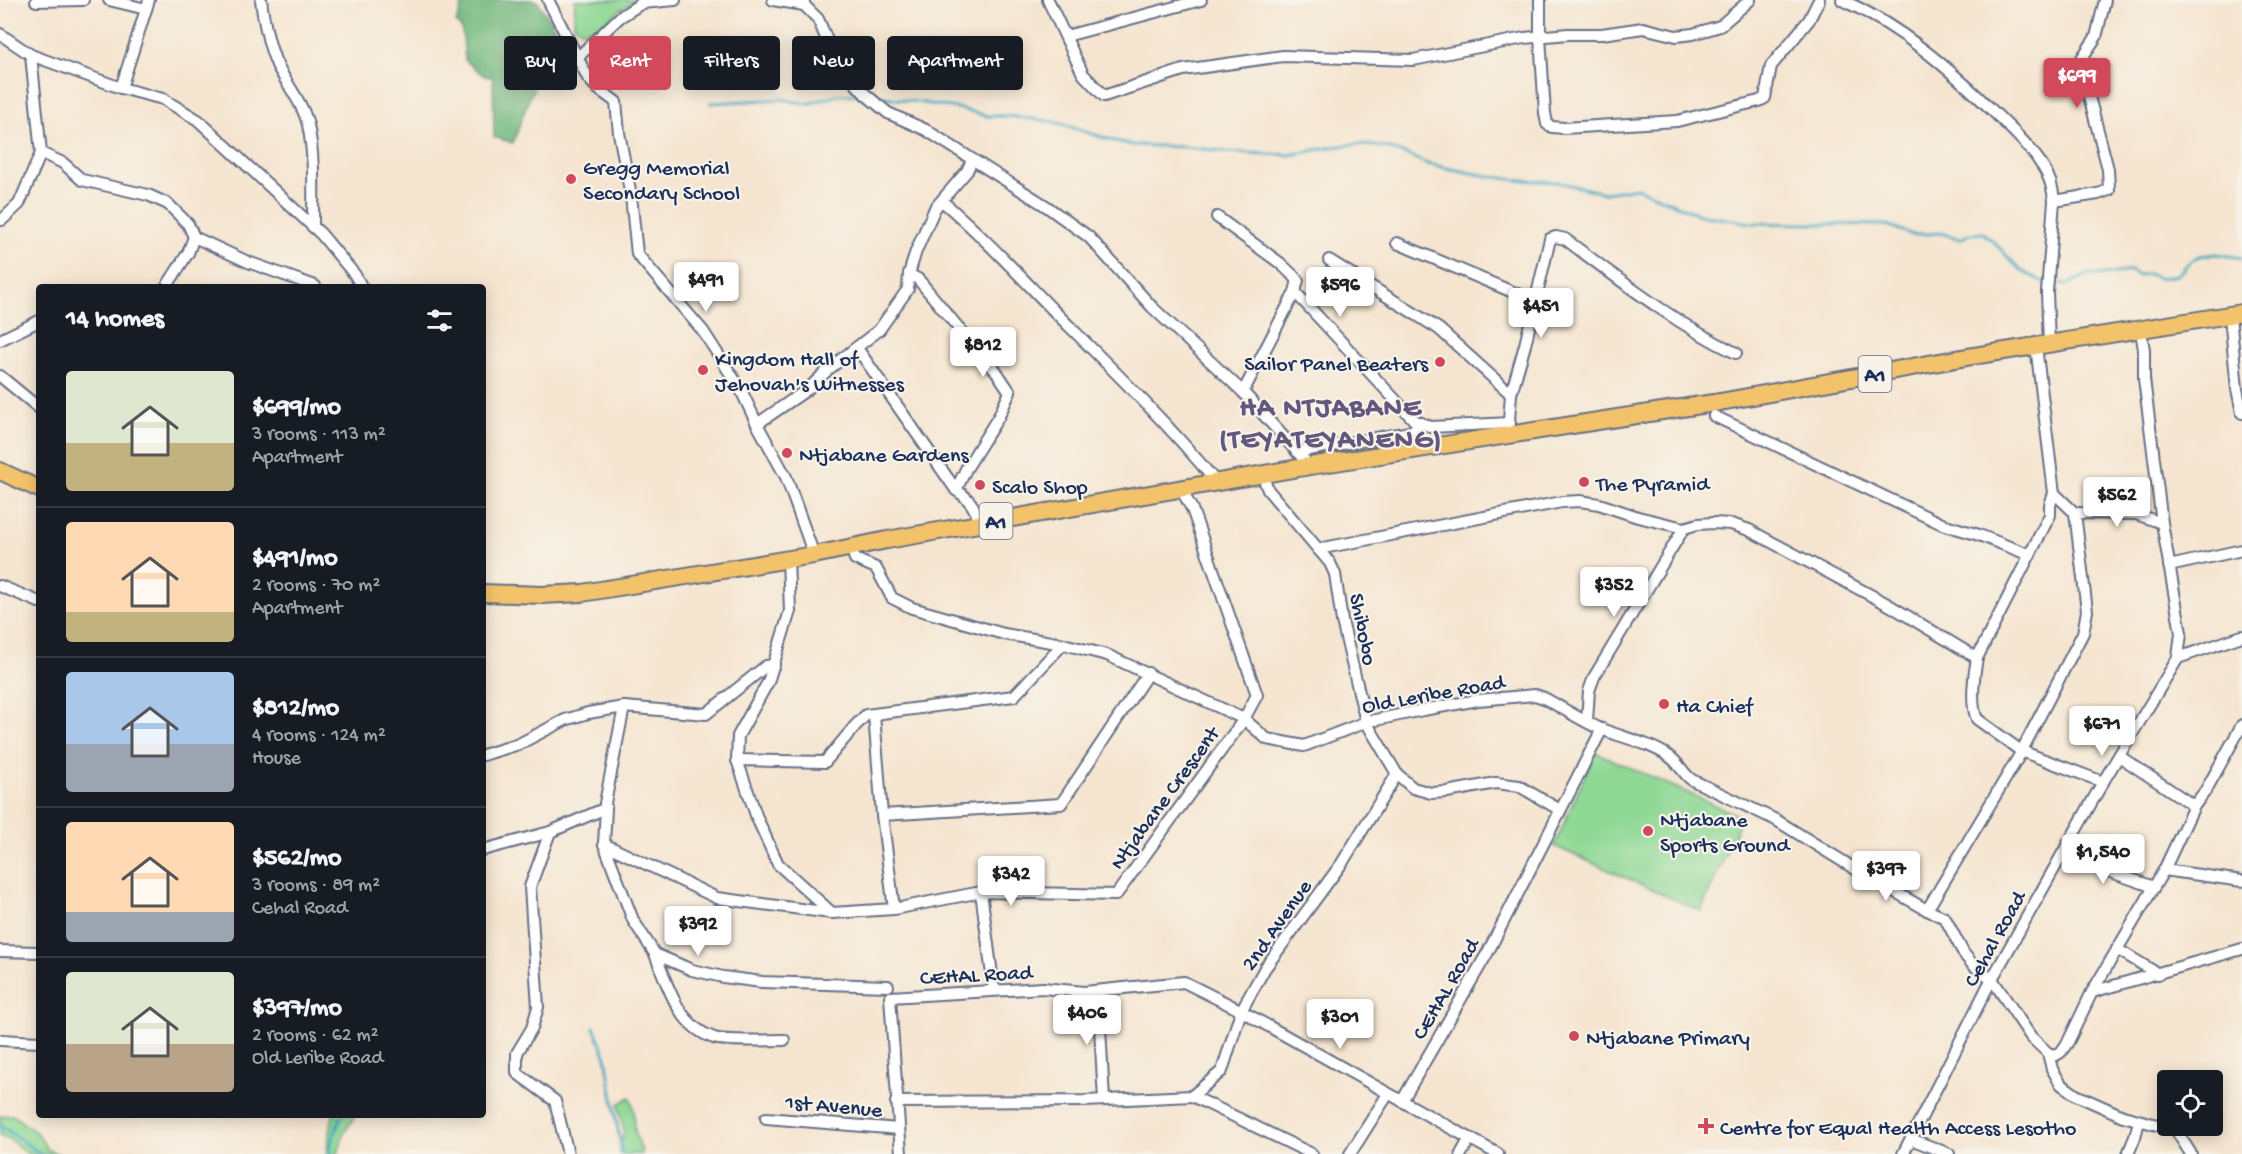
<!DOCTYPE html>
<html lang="en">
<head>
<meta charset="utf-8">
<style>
  :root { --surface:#171b24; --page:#20242c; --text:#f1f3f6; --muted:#9ea1a6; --line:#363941; --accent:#d1495b }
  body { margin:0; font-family:"Gochi Hand",sans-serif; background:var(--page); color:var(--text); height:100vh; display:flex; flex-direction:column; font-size:22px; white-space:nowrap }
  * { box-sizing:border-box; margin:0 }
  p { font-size:20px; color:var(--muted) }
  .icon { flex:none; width:33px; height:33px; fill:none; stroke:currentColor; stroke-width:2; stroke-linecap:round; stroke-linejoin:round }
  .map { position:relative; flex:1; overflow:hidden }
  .panel { position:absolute; left:36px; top:284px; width:450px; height:834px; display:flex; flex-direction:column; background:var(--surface); border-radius:6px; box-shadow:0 3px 15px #0003 }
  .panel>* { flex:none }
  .banner { position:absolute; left:504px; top:36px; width:570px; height:54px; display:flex; gap:12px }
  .fabs { position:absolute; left:2157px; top:1070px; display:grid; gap:12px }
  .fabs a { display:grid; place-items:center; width:66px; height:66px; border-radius:6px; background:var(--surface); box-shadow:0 3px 15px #0003; font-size:30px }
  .price { position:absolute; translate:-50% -51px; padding:0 14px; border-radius:6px; background:#fff; color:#222; font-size:20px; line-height:39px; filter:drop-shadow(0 2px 3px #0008) }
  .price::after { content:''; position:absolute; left:50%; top:36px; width:18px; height:14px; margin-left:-9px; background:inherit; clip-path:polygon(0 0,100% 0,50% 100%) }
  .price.selected { background:var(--accent); color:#fff }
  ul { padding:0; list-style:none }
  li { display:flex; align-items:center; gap:18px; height:150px; padding:0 30px }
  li+li { border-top:2px solid var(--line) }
  li span { display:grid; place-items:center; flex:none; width:168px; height:120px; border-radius:6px; color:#555 }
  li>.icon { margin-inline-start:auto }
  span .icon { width:72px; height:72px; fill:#fffc; stroke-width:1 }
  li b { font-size:26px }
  h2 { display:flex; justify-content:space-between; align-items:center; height:72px; padding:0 30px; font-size:26px }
  .tag { padding:0 21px; border-radius:6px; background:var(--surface); box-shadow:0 3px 15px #0003; font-size:21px; line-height:54px }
  .tag.selected { background:var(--accent); color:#fff }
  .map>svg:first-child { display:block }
</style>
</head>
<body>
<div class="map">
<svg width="2242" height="1154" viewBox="0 0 2242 1154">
  <rect width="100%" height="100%" fill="#f7f3e8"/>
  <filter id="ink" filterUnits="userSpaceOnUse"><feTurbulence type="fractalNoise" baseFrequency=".0167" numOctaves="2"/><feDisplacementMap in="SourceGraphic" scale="12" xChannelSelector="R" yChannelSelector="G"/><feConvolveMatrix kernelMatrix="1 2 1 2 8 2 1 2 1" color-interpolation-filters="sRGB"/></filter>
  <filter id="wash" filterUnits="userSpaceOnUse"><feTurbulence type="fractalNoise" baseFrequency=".008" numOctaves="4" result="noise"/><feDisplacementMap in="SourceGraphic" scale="24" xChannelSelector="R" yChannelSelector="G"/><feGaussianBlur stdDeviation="1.35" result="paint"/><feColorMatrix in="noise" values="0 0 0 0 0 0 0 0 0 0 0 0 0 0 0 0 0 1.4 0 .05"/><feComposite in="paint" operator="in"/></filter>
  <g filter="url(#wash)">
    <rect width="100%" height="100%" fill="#f5e5d0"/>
    <!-- green -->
    <g fill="#8ed894" stroke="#548479" stroke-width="1.5">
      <polygon points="575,0 640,0 627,5 592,31 581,30 574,25"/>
      <polygon points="1595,752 1742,817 1701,911 1554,846"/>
      <path d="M630,1097C636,1109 633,1117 635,1131C636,1139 642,1146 642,1154H619L624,1131L618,1104Z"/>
      <polygon points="13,1115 38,1134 47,1149 58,1154 28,1154 9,1139 0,1137 0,1116"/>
      <polygon points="333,1115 356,1115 344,1133 338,1154 326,1154"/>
    </g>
    <!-- forest -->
    <polygon fill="#72b87e" stroke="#46746e" stroke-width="1.5" points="464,0 536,0 551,21 565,54 546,63 529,99 513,143 494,137 493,78 483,75 465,60 462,29 456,23"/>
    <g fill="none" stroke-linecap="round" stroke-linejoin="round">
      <!-- stream -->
      <g stroke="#45a9c4" stroke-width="3">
        <polyline points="872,95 957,108 987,116 1008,116 1055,122 1111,140 1133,145 1186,147 1228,152 1289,155 1332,147 1359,144 1387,148 1406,154 1427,164 1482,175 1517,180 1557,182 1605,193 1637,188 1700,215 1751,223 1887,225 1913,235 1941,233 1960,239 1970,234 1983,233 1992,240 2020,270 2043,282"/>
        <polyline points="710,103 782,99 807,104 837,95 859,94"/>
        <polyline points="2055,283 2069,284 2089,274 2103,275 2131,271 2138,275 2150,274 2160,279 2177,275 2191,261 2199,256 2217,254 2242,258"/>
        <polyline points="594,1027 606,1057 622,1154"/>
        <polyline points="0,1125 41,1154"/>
        <polyline points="330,1154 331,1143 342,1114"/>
      </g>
    </g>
  </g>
  <g filter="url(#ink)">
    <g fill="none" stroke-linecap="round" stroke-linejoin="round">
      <!-- minor casing -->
      <g stroke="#676f86" stroke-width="14">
        <g id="minor">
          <polyline points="109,0 146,9"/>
          <path d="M261,0C264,23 268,46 278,67C288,86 303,104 308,125C315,158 313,193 313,227"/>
          <polyline points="548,0 588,78 597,88 616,102 619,133 631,196 637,254 703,331 741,390 757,424 786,477 814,555"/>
          <polyline points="773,0 804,5"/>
          <polyline points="804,0 804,5 818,19 832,52 846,73 865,94 888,113 926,130 1046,206 1089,237 1152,307 1243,392 1310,466"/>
          <polyline points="1048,0 1083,74 1104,96 1183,70 1283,56 1413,60 1524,38 1568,34 1602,34 1643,28 1676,36 1693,34 1720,26 1750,0"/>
          <polyline points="1540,0 1540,37 1545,113 1547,124 1552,127 1564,128 1677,121 1759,101 1765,98 1771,66 1809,20 1819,0"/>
          <path d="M1842,0C1901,26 1951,70 1997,115C2013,131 2031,147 2043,167C2050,177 2053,189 2054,201L2047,292L2049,344"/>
          <polyline points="36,1 83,0"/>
          <polyline points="0,34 31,55 121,88 163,99 198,120 321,234 355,275 361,286"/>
          <polyline points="1066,36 1201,0"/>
          <polyline points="31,55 41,153 63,163 82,180 148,195 168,204 188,224 194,237 248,262 315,286"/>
          <polyline points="578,57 620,17 642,3 675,0"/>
          <polyline points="121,88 149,0"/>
          <path d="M942,201C982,235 1017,273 1053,310C1109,366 1166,421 1216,482"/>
          <polyline points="2054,201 2098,194 2109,190 2108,169 2081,66 2082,58 2096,37 2105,0"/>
          <polyline points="1217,217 1280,263 1298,280 1295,292 1243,392"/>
          <polyline points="0,220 2,220 19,204 41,153"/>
          <polyline points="1397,243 1534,301"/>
          <polyline points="1329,260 1439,329 1511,394"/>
          <polyline points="909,274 918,279 981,355 996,371 1010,392 999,416 966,469 956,490"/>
          <polyline points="167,286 188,253 194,237"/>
          <polyline points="1295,292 1414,420 1431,427 1510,423"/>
          <polyline points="2230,316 2237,389 2242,413"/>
          <polyline points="0,340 39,321"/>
          <path d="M2036,346L2054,493L2050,505V515L1977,658C1974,673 1970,705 1977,719L2021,751L2103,782"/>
          <path d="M857,348L956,490C969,498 977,508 979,524"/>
          <polyline points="0,376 39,408"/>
          <polyline points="1714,416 1942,524 1979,535 2030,555"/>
          <polyline points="757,424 808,389 830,368 879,330 908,289 909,274 916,251 935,208 967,171 972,160"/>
          <path d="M1508,434L1511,394L1525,345L1550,239L1556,237L1565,239C1620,280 1674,323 1736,353"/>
          <polyline points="1297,452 1410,432 1421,425"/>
          <polyline points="1262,474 1268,490 1330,563 1335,574 1342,621 1366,722 1397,774 1413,788 1431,793 1447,792 1496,783 1519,786 1560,810"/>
          <polyline points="2075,513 2136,514 2162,523"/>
          <path d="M851,548L855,559L876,568L892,598L912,608L1004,634L1063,644L1107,655L1244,719L1267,739L1304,746L1366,722L1423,710L1478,700L1524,696L1535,695L1544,698C1563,708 1582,721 1601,729C1624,738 1650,743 1670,757C1680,764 1683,774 1692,780L1776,820L1860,872L1927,910L1945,918L1964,954L1973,965L1992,979L2031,1037L2048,1053L2056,1055L2061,1052L2068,1042L2092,992L2164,870L2194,806L2206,790L2242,725"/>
          <polyline points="1318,549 1562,502 1580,501 1599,504 1638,517 1684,528 1698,524 1713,523 1731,524 1749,530 1889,605 1977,658"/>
          <polyline points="788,559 790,611 768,682 738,736 737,760 757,818 778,864 832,913 894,909 981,892 1116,895 1244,719 1257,695 1192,509 1181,489"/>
          <polyline points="2169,566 2242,550"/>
          <polyline points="0,586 39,602"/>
          <polyline points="2178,658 2242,636"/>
          <polyline points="774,665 766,666 706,714 624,707 605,803 606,808 604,844 633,920 655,954 692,970 723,977 762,982 888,986"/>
          <polyline points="874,715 882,815 894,909"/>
          <polyline points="1587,721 1589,691 1594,677 1684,528"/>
          <polyline points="483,755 519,744 565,720 588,713 624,707"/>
          <polyline points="2119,756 2194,806"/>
          <polyline points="737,760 825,762 855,726 866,715 1014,696 1063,644"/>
          <polyline points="882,815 1061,804 1148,673"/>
          <polyline points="550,832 530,887 538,1007 532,1028 517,1053 517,1073 555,1101 568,1154"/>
          <polyline points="604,844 717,898 831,913"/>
          <polyline points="483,850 550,832 606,808"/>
          <polyline points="2062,855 2154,887"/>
          <polyline points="2164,870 2242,881"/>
          <polyline points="981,892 994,990"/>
          <polyline points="1927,910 2019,756 2083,633 2087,611 2075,513 2054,493"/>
          <polyline points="2117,949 2158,974"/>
          <polyline points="0,951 39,952"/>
          <path d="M655,954C668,986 678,1026 714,1038C726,1042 769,1040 784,1040"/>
          <polyline points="1098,991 1104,1100"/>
          <polyline points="2092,992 2242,949"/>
          <polyline points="0,1040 39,1042"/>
          <polyline points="2048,1053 2052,1069 2061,1084 2076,1095 2123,1116 2176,1130 2191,1154"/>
          <polyline points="1192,1096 1312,1154"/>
          <polyline points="1402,1101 1498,1154"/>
          <polyline points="896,1102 1085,1101 1192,1096 1222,1071 1241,1011 1265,968 1342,863 1397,774"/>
          <polyline points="766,1118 899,1129"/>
          <polyline points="1911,1139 1949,1154"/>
          <polyline points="901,1154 890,997 1043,988 1084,992 1184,982 1236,1008 1402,1101 1488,952 1602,729"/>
          <polyline points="1350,1154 1388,1094"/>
          <polyline points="1461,1154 1470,1138"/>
          <polyline points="1903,1154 1988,986 2103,782 2178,658 2181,633 2162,523 2144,379 2144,350 2141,331"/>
          <polyline points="2128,1154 2135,1137 2139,1121"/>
        </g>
      </g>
      <!-- primary casing -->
      <g stroke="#676f86" stroke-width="20">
        <g id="primary">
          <polyline points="0,471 39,489"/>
          <polyline points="483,593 542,595 582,593 814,555 887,540 1310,466 1720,402 1967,357 2242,313"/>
        </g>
      </g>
      <!-- minor -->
      <use href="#minor" stroke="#fff" stroke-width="10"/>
      <!-- primary -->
      <use href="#primary" stroke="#f2c36a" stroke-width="16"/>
    </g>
  </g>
  <!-- markers -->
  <g fill="#d1495b" stroke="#f7f3e8" stroke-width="2">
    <circle cx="571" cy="179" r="6"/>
    <circle cx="1440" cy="362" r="6"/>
    <circle cx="703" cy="370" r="6"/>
    <circle cx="787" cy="453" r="6"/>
    <circle cx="1584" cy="482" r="6"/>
    <circle cx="980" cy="485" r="6"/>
    <circle cx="1664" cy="704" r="6"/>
    <circle cx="1648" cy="831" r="6"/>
    <circle cx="1574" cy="1036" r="6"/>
    <path d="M1703 1117h6v6h6v6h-6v6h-6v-6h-6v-6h6z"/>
  </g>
  <g text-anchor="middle" stroke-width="4.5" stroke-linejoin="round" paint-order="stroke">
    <!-- shield labels -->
    <g fill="#f7f3e8" stroke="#5d6a87" stroke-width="1.5">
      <rect x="1858.5" y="356" width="33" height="36" rx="4.5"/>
      <rect x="979.5" y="503" width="33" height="36" rx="4.5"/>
    </g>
    <g font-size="21" font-weight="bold" fill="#1b2f5e">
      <text x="1875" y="381">A1</text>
      <text x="996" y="528">A1</text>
    </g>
    <!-- poi labels -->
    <g font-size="22" fill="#1b2f5e" stroke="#f7f3e8" text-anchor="start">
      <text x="583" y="174">Gregg Memorial<tspan x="583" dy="25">Secondary School</tspan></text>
      <text x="715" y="365">Kingdom Hall of<tspan x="715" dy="25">Jehovah's Witnesses</tspan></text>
      <text x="1428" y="370" text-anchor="end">Sailor Panel Beaters</text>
      <text x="799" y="461">Ntjabane Gardens</text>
      <text x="1596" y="490">The Pyramid</text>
      <text x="992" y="493">Scalo Shop</text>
      <text x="1676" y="712">Ha Chief</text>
      <text x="1660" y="826">Ntjabane<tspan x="1660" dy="25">Sports Ground</tspan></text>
      <text x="1586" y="1044">Ntjabane Primary</text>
      <text x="1720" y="1134">Centre for Equal Health Access Lesotho</text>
    </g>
    <!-- street labels -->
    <g font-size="22" fill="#1b2f5e" stroke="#f7f3e8">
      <text transform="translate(1365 629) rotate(79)" y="8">Shibobo</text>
      <text transform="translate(1433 692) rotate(-10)" y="8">Old Leribe Road</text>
      <text transform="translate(1163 797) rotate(-54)" y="8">Ntjabane Crescent</text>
      <text transform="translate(1275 924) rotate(-55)" y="8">2nd Avenue</text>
      <text transform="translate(1993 938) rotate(-61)" y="8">Cehal Road</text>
      <text transform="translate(976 973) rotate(-3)" y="8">CEHAL Road</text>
      <text transform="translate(1444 988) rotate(-60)" y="8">CEHAL Road</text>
      <text transform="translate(834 1104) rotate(5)" y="8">1st Avenue</text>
    </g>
    <!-- district labels -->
    <g font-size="28" font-weight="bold" letter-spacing="1.5" fill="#62587f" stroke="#f7f3e8">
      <text x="1331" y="415">HA NTJABANE<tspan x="1331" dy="32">(TEYATEYANENG)</tspan></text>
    </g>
  </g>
</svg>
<div class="fabs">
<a><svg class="icon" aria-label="locate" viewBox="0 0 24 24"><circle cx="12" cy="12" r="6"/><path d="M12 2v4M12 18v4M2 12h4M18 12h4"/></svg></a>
</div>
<b class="price selected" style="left:2077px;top:109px">$699</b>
<b class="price" style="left:706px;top:313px">$491</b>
<b class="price" style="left:1340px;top:318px">$596</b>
<b class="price" style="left:1541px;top:339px">$451</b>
<b class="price" style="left:983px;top:378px">$812</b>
<b class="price" style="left:2117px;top:528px">$562</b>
<b class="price" style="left:1614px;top:618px">$352</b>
<b class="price" style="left:2102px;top:757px">$671</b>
<b class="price" style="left:2103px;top:885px">$1,540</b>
<b class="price" style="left:1886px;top:902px">$397</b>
<b class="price" style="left:1011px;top:907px">$342</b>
<b class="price" style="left:698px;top:957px">$392</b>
<b class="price" style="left:1087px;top:1046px">$406</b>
<b class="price" style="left:1340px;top:1050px">$301</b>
<div class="banner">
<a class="tag">Buy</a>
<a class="tag selected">Rent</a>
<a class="tag">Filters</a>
<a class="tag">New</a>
<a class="tag">Apartment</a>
</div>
<section class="panel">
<h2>14 homes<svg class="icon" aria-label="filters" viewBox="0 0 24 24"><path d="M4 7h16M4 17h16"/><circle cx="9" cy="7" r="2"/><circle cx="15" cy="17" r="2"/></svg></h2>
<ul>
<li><span style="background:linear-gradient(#dfe7d0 60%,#c2b280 0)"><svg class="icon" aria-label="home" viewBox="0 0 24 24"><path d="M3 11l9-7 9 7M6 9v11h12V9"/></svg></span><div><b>$699/mo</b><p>3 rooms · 113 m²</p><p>Apartment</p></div></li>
<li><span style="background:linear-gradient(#ffd9b3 75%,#c2b280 0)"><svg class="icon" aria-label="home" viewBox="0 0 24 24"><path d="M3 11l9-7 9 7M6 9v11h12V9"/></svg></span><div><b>$491/mo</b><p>2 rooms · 70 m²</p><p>Apartment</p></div></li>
<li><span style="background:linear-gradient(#a9c7e8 60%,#9aa5b1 0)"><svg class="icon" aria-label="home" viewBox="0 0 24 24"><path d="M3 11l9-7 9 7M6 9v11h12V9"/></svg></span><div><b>$812/mo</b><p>4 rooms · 124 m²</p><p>House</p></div></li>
<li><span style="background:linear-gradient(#ffd9b3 75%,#9aa5b1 0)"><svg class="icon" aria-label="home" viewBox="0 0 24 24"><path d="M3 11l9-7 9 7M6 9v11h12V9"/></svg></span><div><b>$562/mo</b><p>3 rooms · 89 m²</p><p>Cehal Road</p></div></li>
<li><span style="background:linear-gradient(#dfe7d0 60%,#b9a48a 0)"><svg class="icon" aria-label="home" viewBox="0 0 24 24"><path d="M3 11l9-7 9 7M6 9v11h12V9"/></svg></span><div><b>$397/mo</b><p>2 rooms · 62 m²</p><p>Old Leribe Road</p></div></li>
</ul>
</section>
</div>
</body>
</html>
